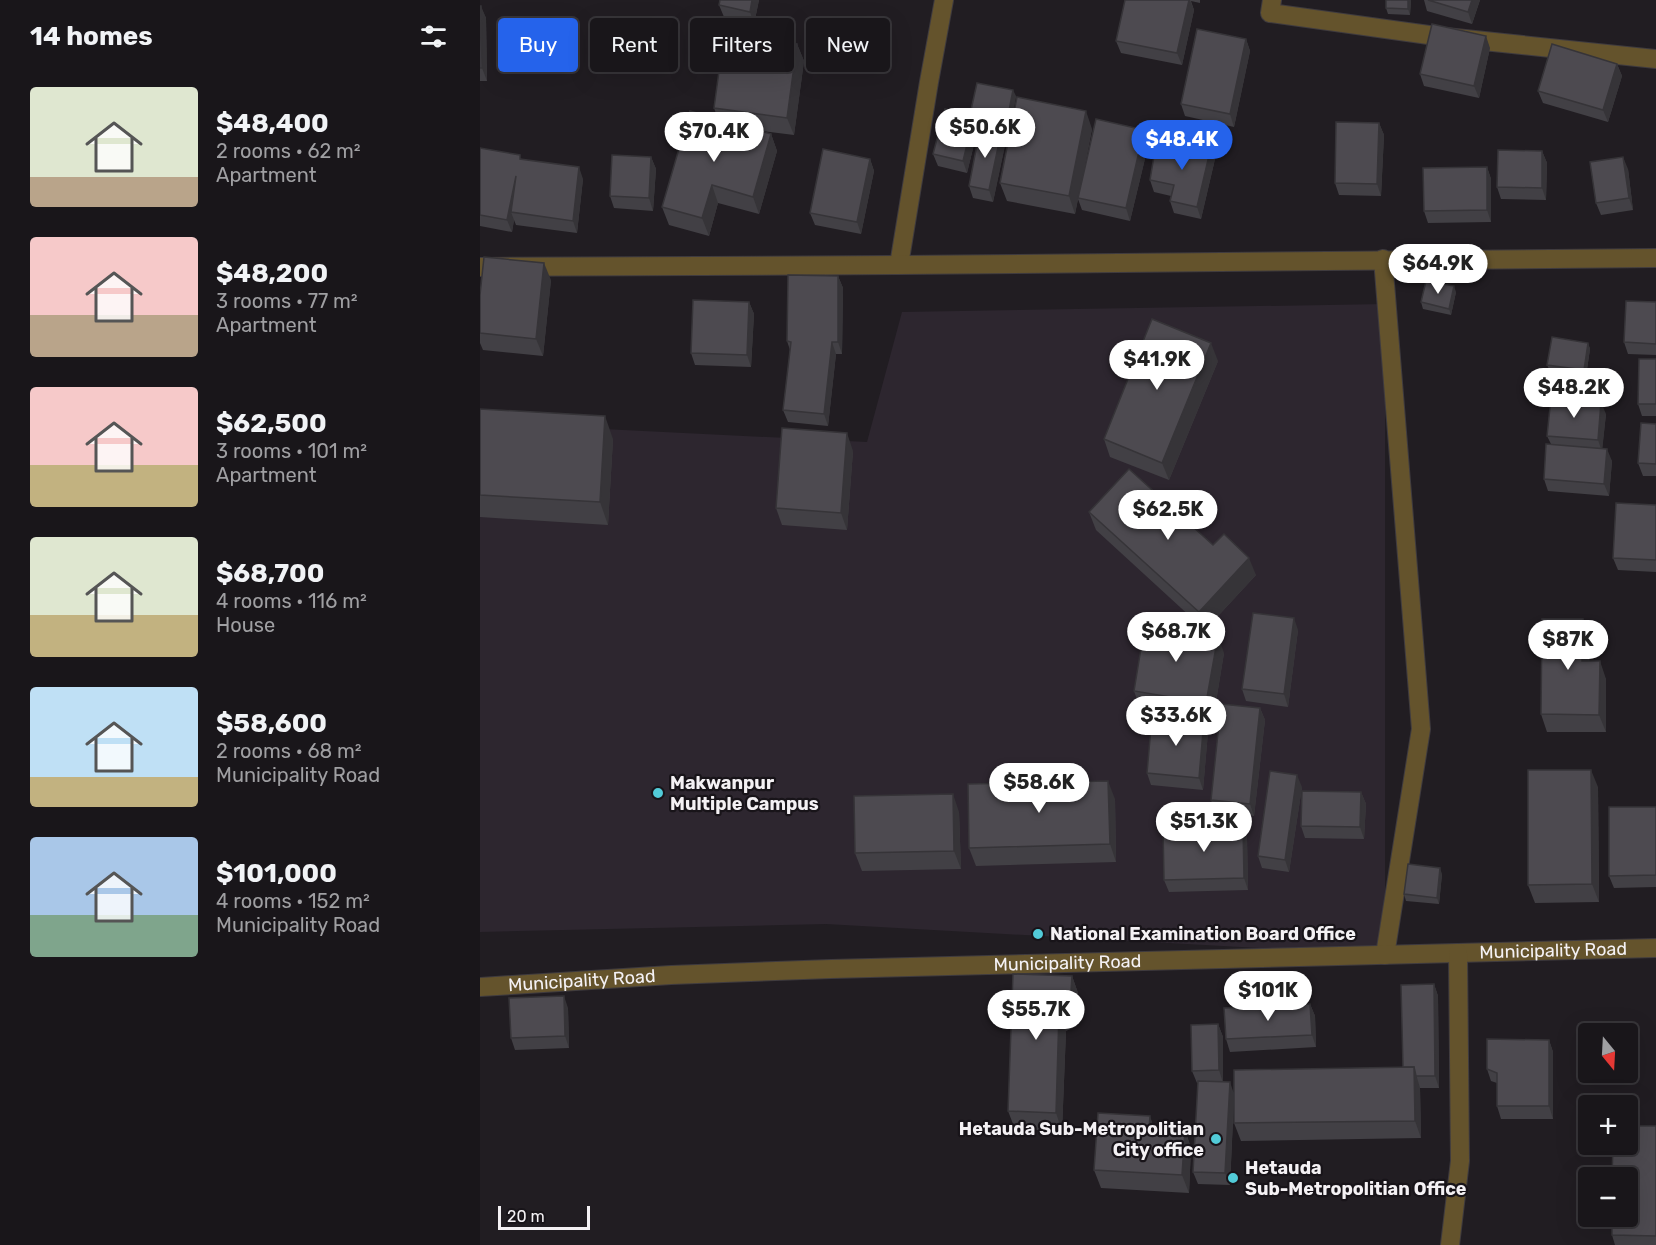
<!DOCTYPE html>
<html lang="en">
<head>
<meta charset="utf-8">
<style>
  :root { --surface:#19161a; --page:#221f23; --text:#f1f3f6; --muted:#9f9fa2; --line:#373539; --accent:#2563eb }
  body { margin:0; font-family:Rubik,sans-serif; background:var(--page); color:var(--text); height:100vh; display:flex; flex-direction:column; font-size:22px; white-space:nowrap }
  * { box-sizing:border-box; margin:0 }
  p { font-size:20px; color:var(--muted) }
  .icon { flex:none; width:33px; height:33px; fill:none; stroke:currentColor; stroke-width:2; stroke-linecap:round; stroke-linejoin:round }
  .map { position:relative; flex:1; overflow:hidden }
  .drawer { display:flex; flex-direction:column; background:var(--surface); width:480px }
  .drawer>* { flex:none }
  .banner { position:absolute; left:18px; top:18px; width:570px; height:54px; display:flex; gap:12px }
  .needle { width:39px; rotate:162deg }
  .tools { position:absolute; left:1098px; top:1023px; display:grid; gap:12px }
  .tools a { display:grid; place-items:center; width:60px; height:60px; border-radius:6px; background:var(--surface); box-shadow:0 6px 24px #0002,0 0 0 2px var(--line); font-size:30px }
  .scale { position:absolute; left:18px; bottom:15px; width:92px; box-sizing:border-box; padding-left:6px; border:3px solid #f4f1f4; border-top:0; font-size:16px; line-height:21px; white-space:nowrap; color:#f4f1f4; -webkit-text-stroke:4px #181419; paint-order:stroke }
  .price { position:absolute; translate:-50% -51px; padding:0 14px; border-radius:21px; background:#fff; color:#222; font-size:20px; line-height:39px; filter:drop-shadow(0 2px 3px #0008) }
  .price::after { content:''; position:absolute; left:50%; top:36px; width:18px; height:14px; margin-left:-9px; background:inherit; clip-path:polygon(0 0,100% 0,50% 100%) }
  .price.current { background:var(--accent); color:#fff }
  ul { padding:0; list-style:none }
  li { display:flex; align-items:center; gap:18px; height:150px; padding:0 30px }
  li span { display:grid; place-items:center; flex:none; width:168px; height:120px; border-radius:6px; color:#555 }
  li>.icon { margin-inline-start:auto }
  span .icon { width:72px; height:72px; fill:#fffc; stroke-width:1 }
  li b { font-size:26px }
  h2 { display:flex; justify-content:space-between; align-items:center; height:72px; padding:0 30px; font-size:26px }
  .chip { padding:0 21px; border-radius:6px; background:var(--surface); box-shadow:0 6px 24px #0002,0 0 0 2px var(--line); font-size:21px; line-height:54px }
  .chip.current { background:var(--accent); color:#fff }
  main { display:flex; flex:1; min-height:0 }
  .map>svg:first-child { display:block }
</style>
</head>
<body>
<main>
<section class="drawer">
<h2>14 homes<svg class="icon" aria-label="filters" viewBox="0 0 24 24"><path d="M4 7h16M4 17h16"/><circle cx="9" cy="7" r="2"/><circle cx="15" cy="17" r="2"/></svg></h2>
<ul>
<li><span style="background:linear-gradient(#dfe7d0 75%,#b9a48a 0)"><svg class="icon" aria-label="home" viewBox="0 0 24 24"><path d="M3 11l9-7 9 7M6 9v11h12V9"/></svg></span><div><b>$48,400</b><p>2 rooms · 62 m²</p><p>Apartment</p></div></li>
<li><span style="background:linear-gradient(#f6c9c9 65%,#b9a48a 0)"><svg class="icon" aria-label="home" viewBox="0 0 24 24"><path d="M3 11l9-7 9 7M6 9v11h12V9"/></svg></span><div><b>$48,200</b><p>3 rooms · 77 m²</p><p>Apartment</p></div></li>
<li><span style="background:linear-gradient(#f6c9c9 65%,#c2b280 0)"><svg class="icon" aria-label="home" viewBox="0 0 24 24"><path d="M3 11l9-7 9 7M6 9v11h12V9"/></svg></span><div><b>$62,500</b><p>3 rooms · 101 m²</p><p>Apartment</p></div></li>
<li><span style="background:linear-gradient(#dfe7d0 65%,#c2b280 0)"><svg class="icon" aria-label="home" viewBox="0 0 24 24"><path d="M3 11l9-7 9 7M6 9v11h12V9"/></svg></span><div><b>$68,700</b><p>4 rooms · 116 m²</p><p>House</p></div></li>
<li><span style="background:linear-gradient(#bfe0f5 75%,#c2b280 0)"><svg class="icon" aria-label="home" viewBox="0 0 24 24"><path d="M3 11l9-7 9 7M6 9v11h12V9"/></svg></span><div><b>$58,600</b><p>2 rooms · 68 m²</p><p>Municipality Road</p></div></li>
<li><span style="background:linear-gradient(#a9c7e8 65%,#7fa58c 0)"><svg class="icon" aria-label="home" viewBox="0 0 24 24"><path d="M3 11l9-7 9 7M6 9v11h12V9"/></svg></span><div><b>$101,000</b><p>4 rooms · 152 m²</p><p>Municipality Road</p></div></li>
</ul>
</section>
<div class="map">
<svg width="1176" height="1245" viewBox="0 0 1176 1245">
  <rect width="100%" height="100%" fill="#211d22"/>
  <!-- built -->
  <polygon fill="#2d262f" points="905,304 905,955 346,924 0,932 0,423 387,442 422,312"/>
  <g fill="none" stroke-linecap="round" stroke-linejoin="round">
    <!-- minor casing -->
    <g stroke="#3f3b3f" stroke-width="20">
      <g id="minor">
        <polyline points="792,0 790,13 956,36 1176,59"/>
        <polyline points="903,259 941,729 905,955"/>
        <polyline points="419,265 449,82 464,0"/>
        <polyline points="0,267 419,265 1176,258"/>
        <path id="s1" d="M0,987L191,975L351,969L1176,948"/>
        <polyline points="970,1245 980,1161 978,953"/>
      </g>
    </g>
    <!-- minor -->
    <use href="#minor" stroke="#64532c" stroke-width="18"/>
  </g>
  <!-- wall -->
  <g fill="#424045">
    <polygon points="240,0 279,0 274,24 244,17 239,5"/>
    <polygon points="645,0 720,0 720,3 711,1 714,10 702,65 641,53 636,41"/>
    <polygon points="931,0 930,15 908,14 906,8"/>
    <polygon points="944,0 1000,0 992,24 947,11"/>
    <polygon points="0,6 6,18 7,81 0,81"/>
    <polygon points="766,39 770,51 754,127 705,116 701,104"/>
    <polygon points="317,44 324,61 314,135 282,131 291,134 297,151 279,214 238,203 229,236 189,225 182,207 238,119 234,108"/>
    <polygon points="1010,48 999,98 944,86 940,74"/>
    <polygon points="1137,64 1142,76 1128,122 1063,103 1058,91"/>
    <polygon points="536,96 531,123 493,116 491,110"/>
    <polygon points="899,123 904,135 901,196 859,195 855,183"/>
    <polygon points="498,128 487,173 458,166 453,154"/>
    <polygon points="612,129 602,181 669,142 650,221 602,210 598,199 595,214 527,201 520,183"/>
    <polygon points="521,133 525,145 513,202 493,198 489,186"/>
    <polygon points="0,148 42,159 103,179 97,233 36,225 34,220 32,232 0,226"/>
    <polygon points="1062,151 1067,163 1066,200 1021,199 1017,187"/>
    <polygon points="693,155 735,159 721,219 694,213 690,201 691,196 674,192 670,180"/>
    <polygon points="171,157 176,169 173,211 134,208 130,196"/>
    <polygon points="390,159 394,171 381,234 335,225 330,213"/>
    <polygon points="1007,167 1011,179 1011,222 948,223 944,211"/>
    <polygon points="1148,169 1153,210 1121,215 1116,203"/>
    <polygon points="358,276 363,288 362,354 356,354 348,426 308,422 303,410 310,350 307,341"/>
    <polygon points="71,280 63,356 3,350 0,343 0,295"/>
    <polygon points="976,292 971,315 943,309 941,302"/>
    <polygon points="269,302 274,314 271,367 215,365 211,353"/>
    <polygon points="1176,302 1176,355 1148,354 1144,342"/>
    <polygon points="1108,343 1110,349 1106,376 1070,371 1067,365"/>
    <polygon points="1176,359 1176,416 1162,416 1158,404"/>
    <polygon points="738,361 689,480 630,457 624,439"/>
    <polygon points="0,409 133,439 128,525 0,517"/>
    <polygon points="1126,414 1122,449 1132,461 1129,496 1068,491 1064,479 1071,444 1067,436"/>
    <polygon points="1176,424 1176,476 1163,476 1158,463"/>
    <polygon points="373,451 367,530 302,525 296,508"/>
    <polygon points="1176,505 1176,572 1138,570 1133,558"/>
    <polygon points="609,512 733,545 776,575 725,630 616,530"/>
    <polygon points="818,630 808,707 766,701 762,689"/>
    <polygon points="1110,637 1109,661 1126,679 1126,732 1067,732 1061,714"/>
    <polygon points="744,653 733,720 660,708 654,691"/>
    <polygon points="780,708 785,720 774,816 735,812 731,800"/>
    <polygon points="724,720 728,732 723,790 671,785 667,773"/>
    <polygon points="822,787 809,872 782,868 778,856"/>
    <polygon points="1118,787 1119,902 1055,903 1048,885"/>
    <polygon points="881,792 886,804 884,839 825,838 821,826"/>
    <polygon points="635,799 636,862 496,866 489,848"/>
    <polygon points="1176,807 1176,887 1134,888 1129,876"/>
    <polygon points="479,812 481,869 382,871 375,853"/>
    <polygon points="763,826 767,838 768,890 689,892 684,880"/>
    <polygon points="962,874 959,904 926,901 924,894"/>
    <polygon points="592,976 598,993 597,1026 586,1031 582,1131 535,1129 528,1111"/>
    <polygon points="954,984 958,996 959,1088 940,1088 941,1138 761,1141 754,1123 754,1099 750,1185 718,1184 713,1172 718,1083 717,1083 712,1071 738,1024 743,1037 743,1082 754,1093 923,1067"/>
    <polygon points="830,1004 835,1016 836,1047 750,1052 746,1039"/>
    <polygon points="88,1008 89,1048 35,1050 31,1038"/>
    <polygon points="1069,1040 1073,1052 1073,1119 1021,1119 1017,1106 1017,1083 1011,1081 1007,1069"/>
    <polygon points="1176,1126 1176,1245 1135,1245 1132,1235"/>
    <polygon points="705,1130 711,1148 709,1193 621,1188 614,1170"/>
  </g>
  <!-- shaded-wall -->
  <g fill="#363438">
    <polygon points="272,0 279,0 274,24 270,12"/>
    <polygon points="709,0 710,0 714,10 702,65 697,53"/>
    <polygon points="928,0 931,0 930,15 928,9"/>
    <polygon points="992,0 1000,0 992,24 988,12"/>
    <polygon points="1,6 6,18 7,81 2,68"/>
    <polygon points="1006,36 1010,48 999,98 994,86"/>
    <polygon points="766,39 770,51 754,127 750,114"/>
    <polygon points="317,44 324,61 314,135 307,118"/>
    <polygon points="1137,64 1142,76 1128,122 1123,110"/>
    <polygon points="533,90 536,96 531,123 528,116"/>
    <polygon points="606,111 612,129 595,214 589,196"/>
    <polygon points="494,116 498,128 487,173 483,161"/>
    <polygon points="899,123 904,135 901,196 897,184"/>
    <polygon points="664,130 669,142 650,221 646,208"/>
    <polygon points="521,133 525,145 513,202 509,190"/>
    <polygon points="291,134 297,151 279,214 273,197"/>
    <polygon points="731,147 735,159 721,219 717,207"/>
    <polygon points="1062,151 1067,163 1066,200 1062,188"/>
    <polygon points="171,157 176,169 173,211 169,198"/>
    <polygon points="1143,157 1148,169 1153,210 1149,198"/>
    <polygon points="390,159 394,171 381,234 377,222"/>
    <polygon points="99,167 103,179 97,233 93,221"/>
    <polygon points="1007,167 1011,179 1011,222 1007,210"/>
    <polygon points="36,176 31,212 34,220 32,232 27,220"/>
    <polygon points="232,185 238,203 229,236 222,218"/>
    <polygon points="64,263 71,280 63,356 56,339"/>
    <polygon points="358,276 363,288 362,354 358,342"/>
    <polygon points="974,286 976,292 971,315 969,309"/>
    <polygon points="269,302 274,314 271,367 267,355"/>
    <polygon points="352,342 356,354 348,426 344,414"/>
    <polygon points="731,343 738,361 689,480 682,463"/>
    <polygon points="1108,343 1110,349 1106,376 1104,370"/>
    <polygon points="1121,402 1126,414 1122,452 1118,440"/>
    <polygon points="125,416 133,439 128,525 120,502"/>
    <polygon points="367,433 373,451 367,530 361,513"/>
    <polygon points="1127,449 1132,461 1129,496 1124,484"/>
    <polygon points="769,558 776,575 725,630 719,612"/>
    <polygon points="814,618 818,630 808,707 804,694"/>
    <polygon points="1103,619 1110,637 1109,678 1102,661"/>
    <polygon points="738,636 744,653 733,720 726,703"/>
    <polygon points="1120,661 1126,679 1126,732 1119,715"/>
    <polygon points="780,708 785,720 774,816 770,804"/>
    <polygon points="724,720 728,732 723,790 719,778"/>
    <polygon points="1111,770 1118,787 1119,902 1112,884"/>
    <polygon points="817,775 822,787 809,872 805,860"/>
    <polygon points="628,781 635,799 636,862 630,844"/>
    <polygon points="881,792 886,804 884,839 880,827"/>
    <polygon points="473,794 479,812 481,869 474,851"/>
    <polygon points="763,826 767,838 768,890 764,878"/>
    <polygon points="960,868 962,874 959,904 957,898"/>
    <polygon points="592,976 598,993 597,1026 590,1008"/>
    <polygon points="954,984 958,996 959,1088 955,1076"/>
    <polygon points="84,996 88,1008 89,1048 85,1036"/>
    <polygon points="830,1004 835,1016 836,1047 832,1035"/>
    <polygon points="579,1013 586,1031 582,1131 576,1113"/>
    <polygon points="738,1024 743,1037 743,1083 739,1070"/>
    <polygon points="1069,1040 1073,1052 1073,1119 1069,1106"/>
    <polygon points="934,1067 940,1088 941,1138 935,1121"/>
    <polygon points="750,1082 754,1094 750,1185 745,1173"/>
    <polygon points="670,1116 676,1134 669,1129"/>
    <polygon points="705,1130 711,1148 709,1193 702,1175"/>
  </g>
  <!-- building -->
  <g fill="#4d4a50" stroke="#363438" stroke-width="1.5">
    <polygon points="240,0 272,0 270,12 239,5"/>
    <polygon points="645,0 709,0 697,53 636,41"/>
    <polygon points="906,0 928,0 928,9 906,8"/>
    <polygon points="948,0 992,0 988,12"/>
    <polygon points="0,6 1,6 2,68 0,68"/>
    <polygon points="952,24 1006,36 994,86 940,74"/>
    <polygon points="717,29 766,39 750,114 701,104"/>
    <polygon points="244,34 317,44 307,118 234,108"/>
    <polygon points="1072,44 1137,64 1123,110 1058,91"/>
    <polygon points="497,83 533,90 528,116 491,110"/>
    <polygon points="537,97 606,111 589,196 520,183"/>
    <polygon points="465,109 494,116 483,161 453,154"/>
    <polygon points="210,111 291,134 273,197 232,185 222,218 182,207"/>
    <polygon points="616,119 664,130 646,208 598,198"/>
    <polygon points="856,122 899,123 897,184 855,183"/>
    <polygon points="500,129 521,133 509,190 489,186"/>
    <polygon points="696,139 731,147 717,207 690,201 694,185 670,180 675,150 693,155"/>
    <polygon points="0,148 40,155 40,159 99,167 93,221 31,212 36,176 27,220 0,215"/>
    <polygon points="343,149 390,159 377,222 330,213"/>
    <polygon points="1018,150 1062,151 1062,188 1017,187"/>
    <polygon points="132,155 171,157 169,198 130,196"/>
    <polygon points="1143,157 1149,198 1116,203 1110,162"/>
    <polygon points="1007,167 1007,210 944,211 943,168"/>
    <polygon points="4,257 64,263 56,339 0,333 0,295"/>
    <polygon points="308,275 358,276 358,342 352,342 344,414 303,410 311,342 307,341"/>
    <polygon points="946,281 974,286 969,309 941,302"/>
    <polygon points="213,300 269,302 267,355 211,353"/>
    <polygon points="1146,301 1176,302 1176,344 1144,342"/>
    <polygon points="672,319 731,343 682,463 624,439"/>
    <polygon points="1072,337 1108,343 1104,370 1067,365"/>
    <polygon points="1159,359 1176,359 1176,404 1158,404"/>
    <polygon points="1071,398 1121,402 1118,440 1067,436"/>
    <polygon points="0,409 125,416 120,502 0,495"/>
    <polygon points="1161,423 1176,424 1176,464 1158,463"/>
    <polygon points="302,428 367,433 361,513 296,508"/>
    <polygon points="1066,444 1127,449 1124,484 1064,479"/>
    <polygon points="649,469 733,545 744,534 769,558 719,612 609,512"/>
    <polygon points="1136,503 1176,505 1176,560 1133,558"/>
    <polygon points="773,613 814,618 804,694 762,689"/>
    <polygon points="1062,619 1103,619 1102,661 1120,661 1119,715 1061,714"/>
    <polygon points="665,624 738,636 726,703 654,691"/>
    <polygon points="741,704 780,708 770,804 731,800"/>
    <polygon points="672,716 724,720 719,778 667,773"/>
    <polygon points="1048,770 1111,770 1112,884 1048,885"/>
    <polygon points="790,771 817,775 805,860 778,856"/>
    <polygon points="628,781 630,844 489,848 488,784"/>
    <polygon points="822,791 881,792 880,827 821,826"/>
    <polygon points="473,794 474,851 375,853 374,796"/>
    <polygon points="1129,807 1176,807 1176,875 1129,876"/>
    <polygon points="763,826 764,878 684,880 683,828"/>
    <polygon points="928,864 960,868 957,898 924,894"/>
    <polygon points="533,974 592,976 590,1008 579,1013 576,1113 528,1111"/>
    <polygon points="954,984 955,1076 936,1076 934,1067 923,1067 921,985"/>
    <polygon points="84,996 85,1036 31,1038 29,998"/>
    <polygon points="830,1004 832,1035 746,1039 744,1008"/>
    <polygon points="738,1024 739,1070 712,1071 711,1025"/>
    <polygon points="1007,1039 1069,1040 1069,1106 1017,1106 1017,1073 1007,1069"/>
    <polygon points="934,1067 935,1121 754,1123 754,1070"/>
    <polygon points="718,1081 750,1082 745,1173 713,1172"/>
    <polygon points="618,1113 670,1116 669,1129 705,1130 702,1175 614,1170"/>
    <polygon points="1148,1126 1176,1126 1176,1236 1132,1235 1132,1216 1148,1216 1148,1178 1132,1178 1133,1144 1148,1144"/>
  </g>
  <!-- markers -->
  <g fill="#52cbd8" stroke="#181419" stroke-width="2">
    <circle cx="178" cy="793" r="6"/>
    <circle cx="558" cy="934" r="6"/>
    <circle cx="736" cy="1139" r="6"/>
    <circle cx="753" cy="1178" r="6"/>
  </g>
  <g text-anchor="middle" stroke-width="4.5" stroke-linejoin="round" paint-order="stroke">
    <!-- poi labels -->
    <g font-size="18" font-weight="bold" fill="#f4f1f4" stroke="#181419" text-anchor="start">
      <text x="190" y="789">Makwanpur<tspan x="190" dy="21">Multiple Campus</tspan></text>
      <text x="570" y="940">National Examination Board Office</text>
      <text x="724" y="1135" text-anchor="end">Hetauda Sub-Metropolitian<tspan x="724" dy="21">City office</tspan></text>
      <text x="765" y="1174">Hetauda<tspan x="765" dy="21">Sub-Metropolitian Office</tspan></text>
    </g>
    <!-- street labels -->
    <g font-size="18" fill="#f4f1f4" stroke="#181419">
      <text dy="6" stroke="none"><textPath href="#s1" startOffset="1074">Municipality Road</textPath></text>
      <text dy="6" stroke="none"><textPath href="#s1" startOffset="588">Municipality Road</textPath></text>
      <text dy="6" stroke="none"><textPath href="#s1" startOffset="102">Municipality Road</textPath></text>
    </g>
  </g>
</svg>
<div class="tools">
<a><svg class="needle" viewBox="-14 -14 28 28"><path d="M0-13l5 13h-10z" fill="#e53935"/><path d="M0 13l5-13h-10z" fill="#9f9fa2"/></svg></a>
<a>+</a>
<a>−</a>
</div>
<div class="scale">20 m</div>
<b class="price" style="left:505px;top:159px">$50.6K</b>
<b class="price" style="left:234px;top:163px">$70.4K</b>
<b class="price current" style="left:702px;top:171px">$48.4K</b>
<b class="price" style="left:958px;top:295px">$64.9K</b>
<b class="price" style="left:677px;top:391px">$41.9K</b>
<b class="price" style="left:1094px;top:419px">$48.2K</b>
<b class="price" style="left:688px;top:541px">$62.5K</b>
<b class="price" style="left:696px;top:663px">$68.7K</b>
<b class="price" style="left:1088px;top:671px">$87K</b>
<b class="price" style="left:696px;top:747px">$33.6K</b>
<b class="price" style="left:559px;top:814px">$58.6K</b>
<b class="price" style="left:724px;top:853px">$51.3K</b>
<b class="price" style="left:788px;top:1022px">$101K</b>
<b class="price" style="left:556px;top:1041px">$55.7K</b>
<div class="banner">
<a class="chip current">Buy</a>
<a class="chip">Rent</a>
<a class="chip">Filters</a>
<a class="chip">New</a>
</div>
</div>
</main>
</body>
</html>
